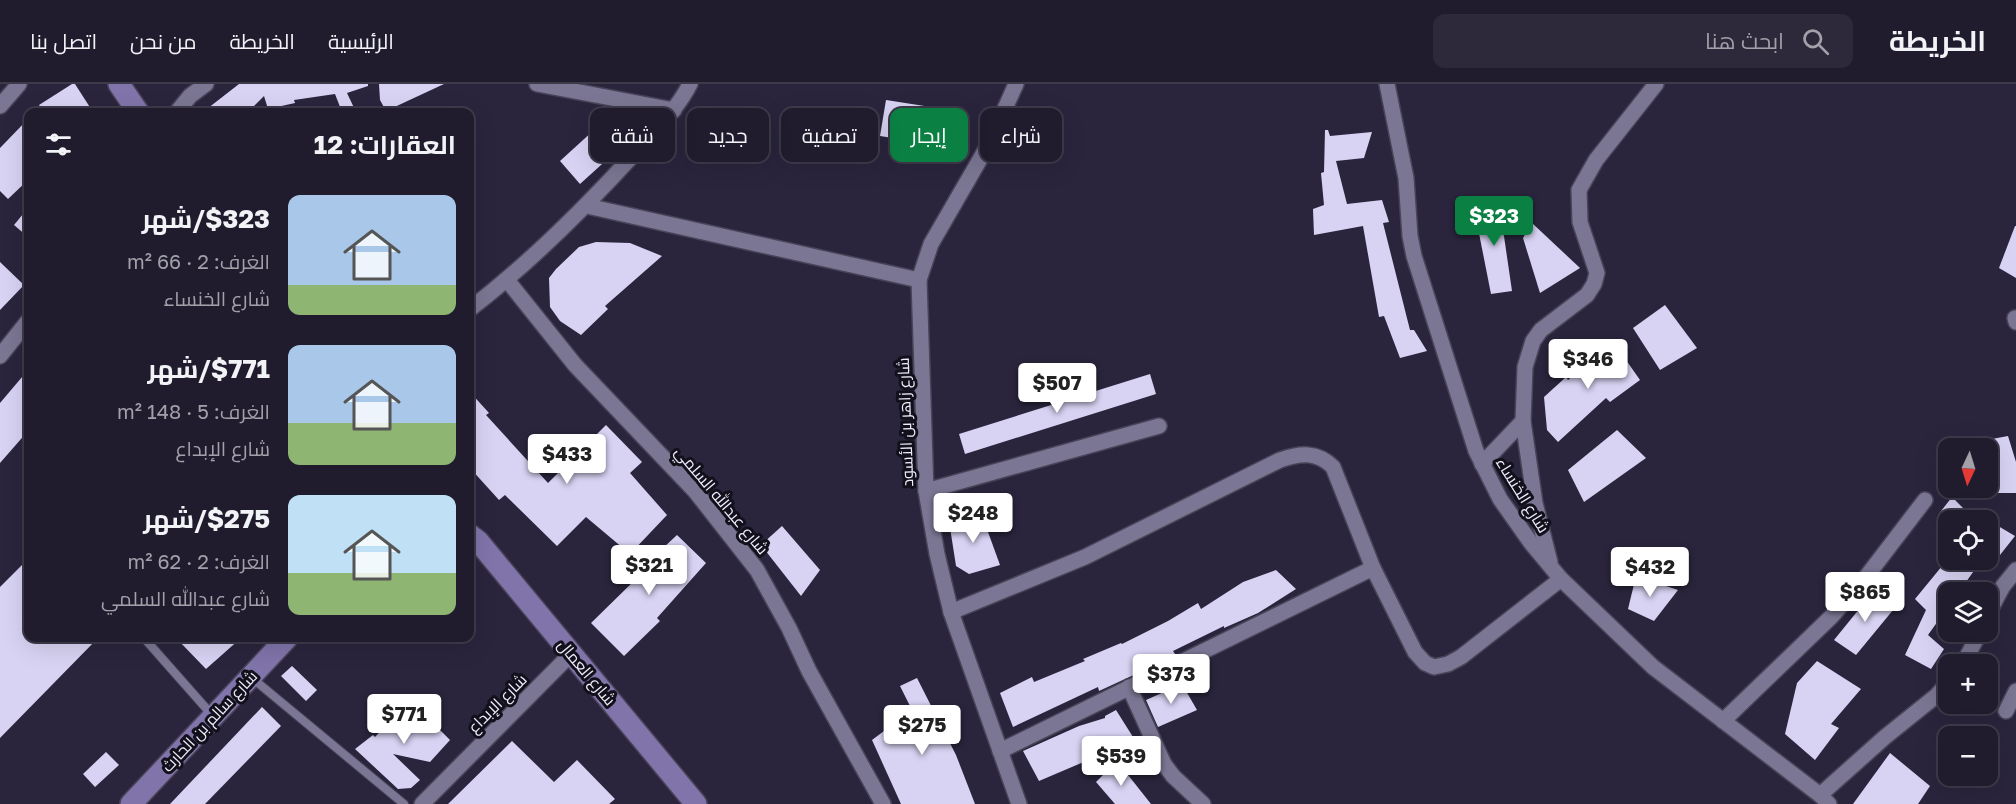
<!DOCTYPE html>
<html lang="ar">
<head>
<meta charset="utf-8">
<style>
  :root { --surface:#201c2e; --page:#2d293a; --text:#f1f3f6; --muted:#a2a1aa; --line:#3d3a4a; --accent:#0b8043 }
  body { margin:0; font-family:"Golos Text",Cairo,sans-serif; background:var(--page); color:var(--text); direction:rtl; height:100vh; display:flex; flex-direction:column; font-size:22px; white-space:nowrap }
  * { box-sizing:border-box; margin:0 }
  p { font-size:20px; color:var(--muted) }
  .icon { flex:none; width:33px; height:33px; fill:none; stroke:currentColor; stroke-width:2; stroke-linecap:round; stroke-linejoin:round }
  .map { position:relative; flex:1; overflow:hidden; direction:ltr }
  .sheet { position:absolute; left:24px; top:24px; width:450px; height:534px; display:flex; flex-direction:column; background:var(--surface); border-radius:12px; box-shadow:0 6px 24px #0002,0 0 0 2px var(--line); direction:rtl }
  .sheet>* { flex:none }
  .banner { position:absolute; left:492px; top:24px; width:570px; height:54px; direction:rtl; display:flex; gap:12px }
  .needle { width:39px; rotate:184deg }
  .controls { position:absolute; left:1938px; top:354px; display:grid; gap:12px }
  .controls a { display:grid; place-items:center; width:60px; height:60px; border-radius:12px; background:var(--surface); box-shadow:0 6px 24px #0002,0 0 0 2px var(--line); font-size:30px }
  .price { position:absolute; translate:-50% -51px; padding:0 14px; border-radius:6px; background:#fff; color:#222; font-size:20px; line-height:39px; filter:drop-shadow(0 2px 3px #0008) }
  .price::after { content:''; position:absolute; left:50%; top:36px; width:18px; height:14px; margin-left:-9px; background:inherit; clip-path:polygon(0 0,100% 0,50% 100%) }
  .price.on { background:var(--accent); color:#fff }
  ul { padding:0; list-style:none }
  li { display:flex; align-items:center; gap:18px; height:150px; padding:0 18px }
  li span { display:grid; place-items:center; flex:none; width:168px; height:120px; border-radius:12px; color:#555 }
  li>.icon { margin-inline-start:auto }
  span .icon { width:72px; height:72px; fill:#fffc; stroke-width:1 }
  li b { font-size:26px }
  h2 { display:flex; justify-content:space-between; align-items:center; height:72px; padding:0 18px; font-size:26px }
  .pill { padding:0 21px; border-radius:12px; background:var(--surface); box-shadow:0 6px 24px #0002,0 0 0 2px var(--line); font-size:21px; line-height:54px }
  .pill.on { background:var(--accent); color:#fff }
  header { display:flex; align-items:center; gap:36px; box-sizing:border-box; height:84px; padding:0 30px; background:var(--surface); border-bottom:2px solid var(--line) }
  header strong { font-size:28px }
  nav { display:flex; gap:33px; margin-inline-start:auto; font-size:21px }
  .search { width:420px; height:54px; background:var(--page); display:flex; align-items:center; gap:15px; box-sizing:border-box; padding:0 21px; border-radius:12px; color:var(--muted); font-size:22px }
  .map>svg:first-child { display:block }
</style>
</head>
<body>
<header>
<strong>الخريطة</strong>
<div class="search"><svg class="icon" aria-label="search" viewBox="0 0 24 24"><circle cx="10" cy="10" r="6"/><path d="M15 15l6 6"/></svg>ابحث هنا</div>
<nav><a>الرئيسية</a><a>الخريطة</a><a>من نحن</a><a>اتصل بنا</a></nav>
</header>
<div class="map">
<svg width="2016" height="720" viewBox="0 0 2016 720">
  <rect width="100%" height="100%" fill="#2a253d"/>
  <!-- building -->
  <g fill="#d8d3f3">
    <polygon points="72,0 75,0 93,28 44,28 39,21"/>
    <polygon points="239,0 368,0 368,2 347,9 356,28 342,28 335,10 294,16 295,19 268,25 264,12 248,28 203,28"/>
    <polygon points="379,0 444,0 386,27 380,16"/>
    <polygon points="886,16 963,28 957,64 880,52"/>
    <polygon points="617,25 629,27 643,43 580,100 560,77"/>
    <polygon points="28,35 28,96 8,115 0,107 0,64"/>
    <polygon points="1325,46 1328,46 1330,52 1372,48 1364,74 1336,77 1347,120 1382,116 1389,138 1383,139 1410,246 1414,246 1427,267 1400,274 1384,232 1379,233 1363,142 1314,151 1313,125 1324,121 1321,89 1324,88"/>
    <polygon points="1499,118 1512,207 1491,210 1474,124"/>
    <polygon points="28,124 28,153 14,141"/>
    <polygon points="1532,139 1580,184 1540,209 1523,154"/>
    <polygon points="2015,142 2016,142 2016,194 1999,184"/>
    <polygon points="596,158 630,159 662,172 605,222 608,225 581,251 560,237 550,223 549,194 556,185 579,163"/>
    <polygon points="0,178 24,201 0,226"/>
    <polygon points="1665,221 1697,264 1660,286 1633,244"/>
    <polygon points="1612,256 1640,296 1610,318 1606,314 1558,358 1547,346 1544,313 1566,293 1568,296"/>
    <polygon points="28,286 28,347 0,379 0,319"/>
    <polygon points="1150,290 1156,310 965,370 959,350"/>
    <polygon points="470,308 489,329 486,331 548,399 606,341 642,378 630,389 667,431 630,470 586,433 557,462 505,411 499,416 470,384"/>
    <polygon points="1617,346 1646,374 1584,418 1568,386"/>
    <polygon points="2008,352 2016,378 2016,409 1994,409 1989,382 1988,383 1988,364 1985,364 1981,357"/>
    <polygon points="1952,413 1975,436 1944,436 1938,431"/>
    <polygon points="980,426 1000,481 969,490 956,482 949,437"/>
    <polygon points="1988,436 2015,452 2000,471 1988,464"/>
    <polygon points="782,442 820,486 801,512 761,461"/>
    <polygon points="677,451 706,479 657,534 660,537 624,572 591,539 637,494 634,491"/>
    <polygon points="1947,476 1971,476 1978,481 1959,508 1948,508 1948,523 1928,551 1944,565 1931,585 1905,571 1926,526 1915,515"/>
    <polygon points="23,480 28,486 28,554 98,554 0,654 0,503"/>
    <polygon points="1276,486 1296,505 1258,529 1224,544 1224,542 1173,567 1175,570 1136,585 1138,589 1099,607 1098,603 1013,643 1000,609 1032,593 1034,598 1085,577 1083,575 1121,559 1122,560 1168,537 1198,519 1201,525 1243,498"/>
    <polygon points="1636,492 1678,506 1654,537 1628,525"/>
    <polygon points="1873,508 1898,520 1856,571 1834,556"/>
    <polygon points="176,554 241,554 206,585"/>
    <polygon points="1817,577 1861,605 1831,640 1839,644 1815,676 1785,650 1797,599"/>
    <polygon points="292,582 317,606 306,617 281,592"/>
    <polygon points="917,594 956,671 975,720 901,720 872,656 912,626 900,602"/>
    <polygon points="1182,600 1197,626 1158,643 1146,616"/>
    <polygon points="410,616 450,656 430,678 393,670 420,696 411,704 398,705 355,665 373,651 375,653"/>
    <polygon points="262,623 281,642 205,720 170,720"/>
    <polygon points="1116,626 1133,653 1083,670 1086,677 1039,697 1023,667 1079,642 1105,634 1105,632"/>
    <polygon points="512,657 554,698 577,676 615,715 609,720 448,720"/>
    <polygon points="106,668 119,681 95,703 83,690"/>
    <polygon points="1890,669 1930,702 1918,720 1853,720"/>
    <polygon points="1117,677 1151,720 1115,720 1096,698"/>
  </g>
  <g fill="none" stroke-linecap="round" stroke-linejoin="round">
    <!-- lane casing -->
    <g stroke="#484358" stroke-width="10">
      <g id="lane">
        <polyline points="144,554 212,631"/>
        <polyline points="252,594 404,720"/>
      </g>
    </g>
    <!-- street casing -->
    <g stroke="#484358" stroke-width="18">
      <g id="street">
        <polyline points="537,0 674,26"/>
        <polyline points="1016,0 990,58 931,160 919,196 926,407 937,470 951,528 1019,720"/>
        <polyline points="1387,0 1406,94 1410,152 1414,172 1476,367 1500,415 1531,459 1561,495 1653,583 1820,711 1829,720"/>
        <polyline points="0,22 19,0"/>
        <polyline points="177,28 190,12 206,0"/>
        <polyline points="587,122 919,196"/>
        <polyline points="507,196 575,281 695,407 757,486 789,544 809,587 883,720"/>
        <path d="M470,225C531,178 584,125 636,68C655,46 677,26 690,0"/>
        <polyline points="2015,234 2016,238"/>
        <polyline points="0,272 28,237"/>
        <polyline points="1523,337 1535,419 1550,478"/>
        <polyline points="1482,380 1523,337 1525,283 1533,257 1541,246 1587,211 1594,200 1597,189 1580,138 1579,106 1596,76 1656,0"/>
        <polyline points="926,407 1159,342"/>
        <path d="M951,528L1085,473L1280,376C1300,369 1317,367 1333,383L1373,484"/>
        <polyline points="1988,530 2003,502 2016,486"/>
        <polyline points="1963,580 1980,548"/>
        <polyline points="1129,603 1164,680 1173,692 1203,720"/>
        <polyline points="2006,627 2016,607"/>
        <polyline points="1723,637 1831,533 1863,497 1925,416"/>
        <polyline points="1000,667 1373,484 1415,568 1425,579 1434,583 1448,580 1461,573 1561,495"/>
        <polyline points="1820,711 1885,653 1936,612 1948,599"/>
        <polyline points="422,720 572,569"/>
      </g>
    </g>
    <!-- secondary casing -->
    <g stroke="#484358" stroke-width="24">
      <g id="secondary">
        <polyline points="119,0 138,28"/>
        <polyline points="470,451 478,457 696,720"/>
        <polyline points="131,720 287,554"/>
      </g>
    </g>
    <!-- lane -->
    <use href="#lane" stroke="#7b7693" stroke-width="8"/>
    <!-- street -->
    <use href="#street" stroke="#7b7693" stroke-width="15"/>
    <!-- secondary -->
    <use href="#secondary" stroke="#8074aa" stroke-width="21"/>
  </g>
  <g text-anchor="middle" stroke-width="6" stroke-linejoin="round" paint-order="stroke">
    <!-- street labels -->
    <g font-size="16" fill="#f0edfe" stroke="#12101b">
      <text transform="translate(905 338) rotate(-92)" y="6">شارع زاهر بن الأسود</text>
      <text transform="translate(1523 411) rotate(58)" y="6">شارع الخنساء</text>
      <text transform="translate(722 416) rotate(50)" y="6">شارع عبدالله السلمي</text>
      <text transform="translate(587 588) rotate(50)" y="6">شارع العمال</text>
      <text transform="translate(497 619) rotate(-45)" y="6">شارع الإبداع</text>
      <text transform="translate(209 637) rotate(-47)" y="6">شارع سالم بن الحارث</text>
    </g>
  </g>
</svg>
<div class="controls">
<a><svg class="needle" viewBox="-14 -14 28 28"><path d="M0-13l5 13h-10z" fill="#e53935"/><path d="M0 13l5-13h-10z" fill="#a2a1aa"/></svg></a>
<a><svg class="icon" aria-label="locate" viewBox="0 0 24 24"><circle cx="12" cy="12" r="6"/><path d="M12 2v4M12 18v4M2 12h4M18 12h4"/></svg></a>
<a><svg class="icon" aria-label="layers" viewBox="0 0 24 24"><path d="M12 4l9 5-9 5-9-5zM3 14l9 5 9-5"/></svg></a>
<a>+</a>
<a>−</a>
</div>
<b class="price on" style="left:1494px;top:163px">$323</b>
<b class="price" style="left:1588px;top:306px">$346</b>
<b class="price" style="left:1057px;top:330px">$507</b>
<b class="price" style="left:567px;top:401px">$433</b>
<b class="price" style="left:973px;top:460px">$248</b>
<b class="price" style="left:649px;top:512px">$321</b>
<b class="price" style="left:1650px;top:514px">$432</b>
<b class="price" style="left:1865px;top:539px">$865</b>
<b class="price" style="left:1171px;top:621px">$373</b>
<b class="price" style="left:404px;top:661px">$771</b>
<b class="price" style="left:922px;top:672px">$275</b>
<b class="price" style="left:1121px;top:703px">$539</b>
<div class="banner">
<a class="pill">شراء</a>
<a class="pill on">إيجار</a>
<a class="pill">تصفية</a>
<a class="pill">جديد</a>
<a class="pill">شقة</a>
</div>
<section class="sheet">
<h2>العقارات: 12<svg class="icon" aria-label="filters" viewBox="0 0 24 24"><path d="M4 7h16M4 17h16"/><circle cx="9" cy="7" r="2"/><circle cx="15" cy="17" r="2"/></svg></h2>
<ul>
<li><span style="background:linear-gradient(#a9c7e8 75%,#8fb573 0)"><svg class="icon" aria-label="home" viewBox="0 0 24 24"><path d="M3 11l9-7 9 7M6 9v11h12V9"/></svg></span><div><b>$323/شهر</b><p>الغرف: 2 · 66 m²</p><p>شارع الخنساء</p></div></li>
<li><span style="background:linear-gradient(#a9c7e8 65%,#8fb573 0)"><svg class="icon" aria-label="home" viewBox="0 0 24 24"><path d="M3 11l9-7 9 7M6 9v11h12V9"/></svg></span><div><b>$771/شهر</b><p>الغرف: 5 · 148 m²</p><p>شارع الإبداع</p></div></li>
<li><span style="background:linear-gradient(#bfe0f5 65%,#8fb573 0)"><svg class="icon" aria-label="home" viewBox="0 0 24 24"><path d="M3 11l9-7 9 7M6 9v11h12V9"/></svg></span><div><b>$275/شهر</b><p>الغرف: 2 · 62 m²</p><p>شارع عبدالله السلمي</p></div></li>
</ul>
</section>
</div>
</body>
</html>
